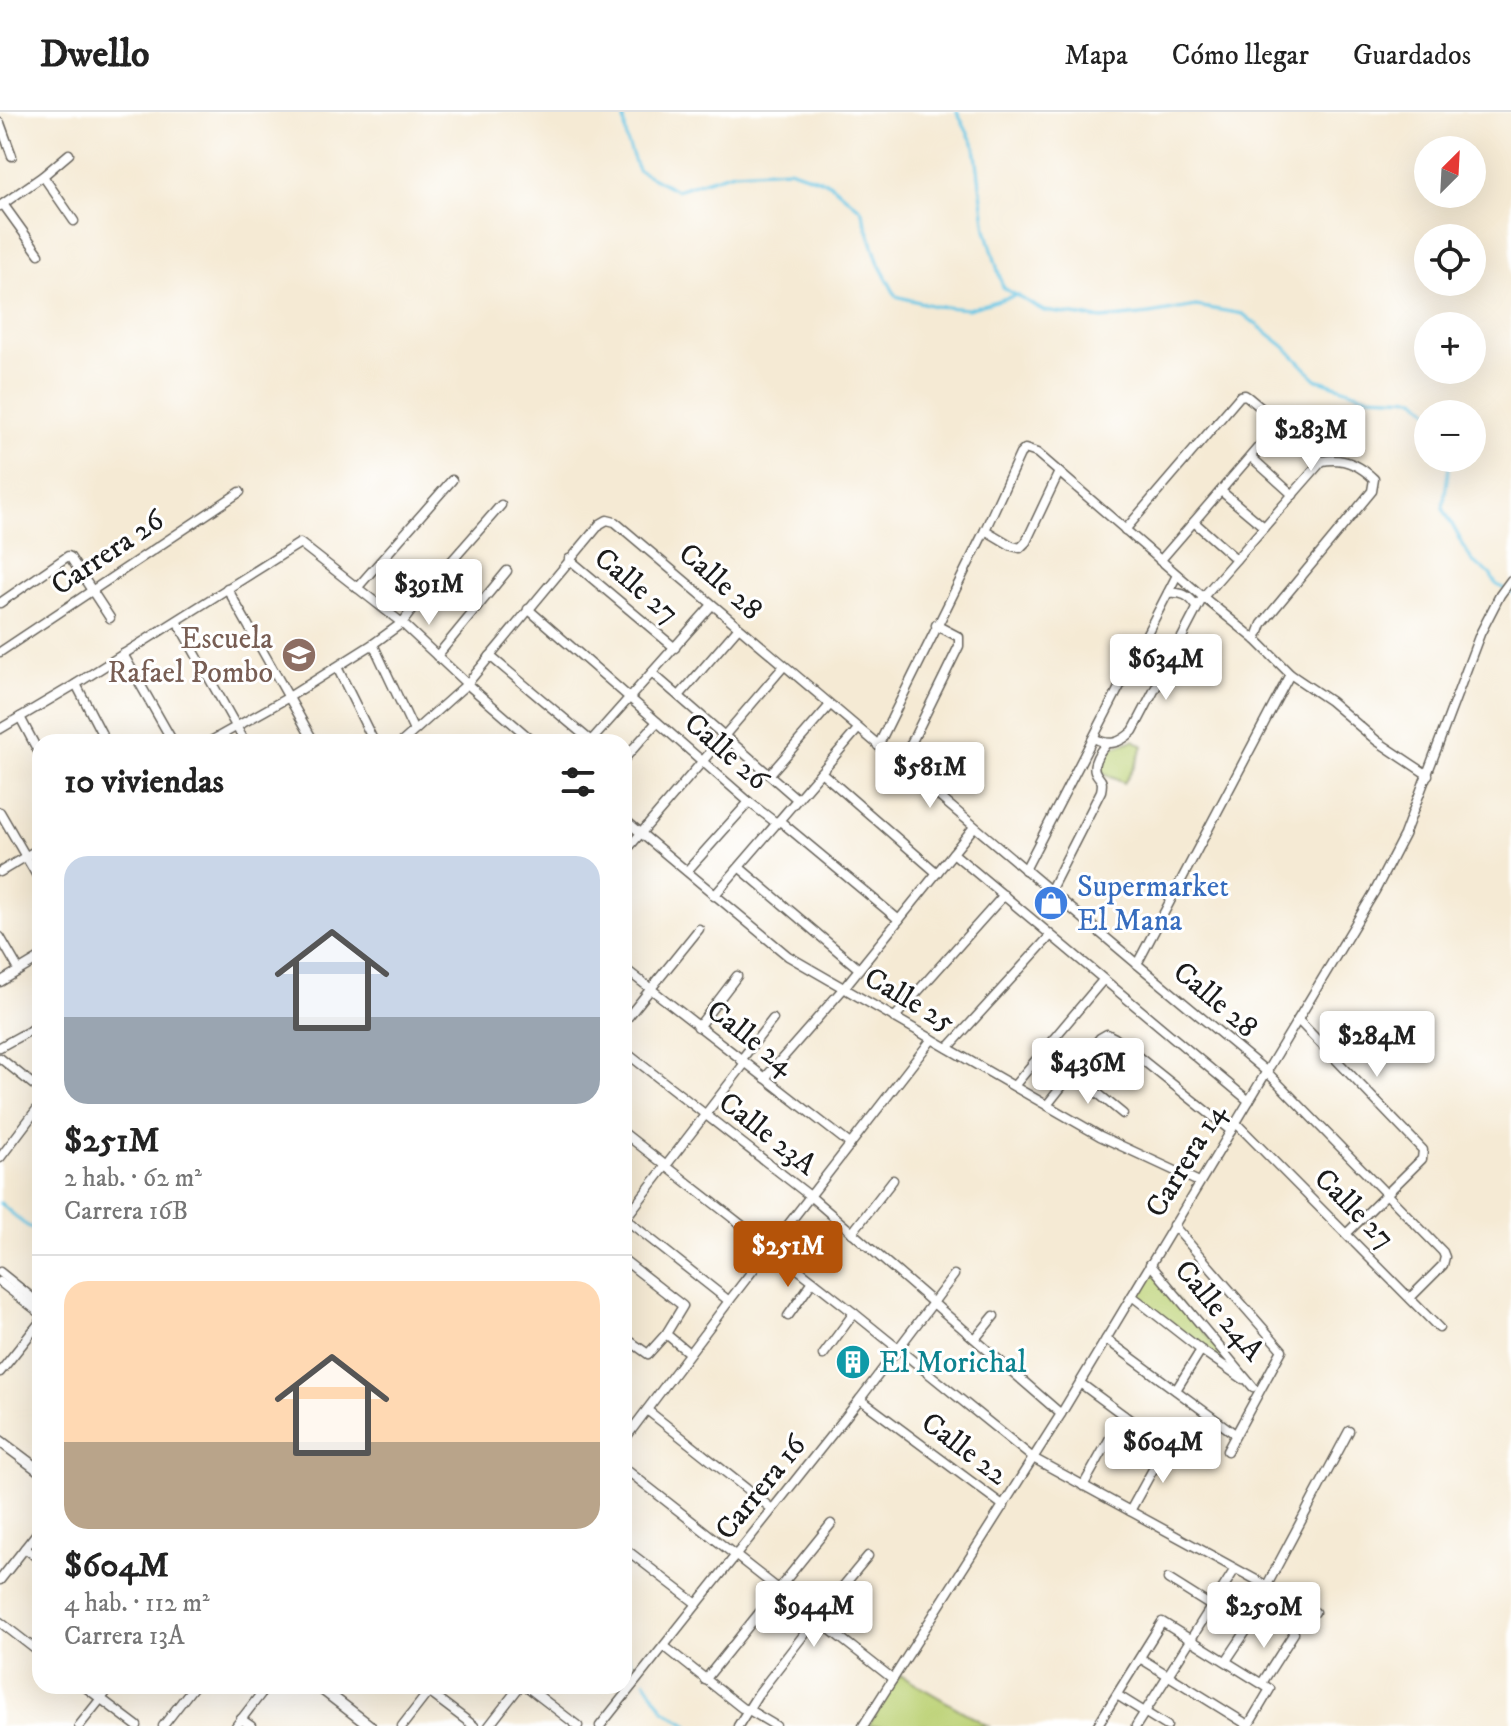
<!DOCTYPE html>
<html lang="es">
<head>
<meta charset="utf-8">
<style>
  :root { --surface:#fff; --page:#f2f2f2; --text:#222; --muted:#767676; --line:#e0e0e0; --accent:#b45309 }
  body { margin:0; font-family:"IM FELL DW Pica",serif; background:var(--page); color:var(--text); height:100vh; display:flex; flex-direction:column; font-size:30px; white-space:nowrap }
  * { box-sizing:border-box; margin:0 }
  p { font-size:26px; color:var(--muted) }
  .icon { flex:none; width:44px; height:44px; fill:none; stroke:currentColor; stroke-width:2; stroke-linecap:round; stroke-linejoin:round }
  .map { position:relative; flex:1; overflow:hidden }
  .side { position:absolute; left:32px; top:622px; width:600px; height:960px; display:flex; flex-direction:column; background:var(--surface); border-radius:24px; box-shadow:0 8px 32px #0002 }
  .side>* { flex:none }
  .needle { width:52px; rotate:24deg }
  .fabs { position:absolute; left:1414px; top:24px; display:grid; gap:16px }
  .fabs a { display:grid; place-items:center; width:72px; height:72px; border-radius:50%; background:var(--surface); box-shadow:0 8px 32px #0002; font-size:40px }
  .price { position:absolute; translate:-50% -68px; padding:0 18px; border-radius:8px; background:#fff; color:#222; font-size:26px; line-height:52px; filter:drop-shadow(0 2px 4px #0008) }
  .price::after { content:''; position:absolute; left:50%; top:48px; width:24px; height:18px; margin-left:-12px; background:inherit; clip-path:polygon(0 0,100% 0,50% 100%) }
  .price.current { background:var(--accent); color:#fff }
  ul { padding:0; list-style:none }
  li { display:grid; align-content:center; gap:16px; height:424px; padding:0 32px }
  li+li { border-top:2px solid var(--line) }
  li span { display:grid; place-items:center; height:248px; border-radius:24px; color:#555 }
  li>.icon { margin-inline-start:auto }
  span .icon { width:144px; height:144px; fill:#fffc; stroke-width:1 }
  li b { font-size:34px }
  h2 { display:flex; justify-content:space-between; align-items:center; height:96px; padding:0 32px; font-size:34px }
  header { display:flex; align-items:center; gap:48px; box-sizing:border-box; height:112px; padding:0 40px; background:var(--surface); border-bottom:2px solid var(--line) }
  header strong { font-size:38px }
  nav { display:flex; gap:44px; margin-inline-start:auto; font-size:28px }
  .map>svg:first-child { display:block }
</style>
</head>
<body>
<header>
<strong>Dwello</strong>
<nav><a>Mapa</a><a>Cómo llegar</a><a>Guardados</a></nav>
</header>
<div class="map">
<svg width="1511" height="1614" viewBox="0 0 1511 1614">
  <rect width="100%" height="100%" fill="#fff"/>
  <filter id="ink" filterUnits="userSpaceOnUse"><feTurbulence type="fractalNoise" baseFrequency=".0125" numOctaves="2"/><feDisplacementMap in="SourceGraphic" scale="16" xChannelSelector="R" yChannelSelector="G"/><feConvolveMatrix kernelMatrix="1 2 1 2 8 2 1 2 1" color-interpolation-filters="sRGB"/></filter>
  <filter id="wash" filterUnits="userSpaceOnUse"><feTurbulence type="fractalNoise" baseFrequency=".006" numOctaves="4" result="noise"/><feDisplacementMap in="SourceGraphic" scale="32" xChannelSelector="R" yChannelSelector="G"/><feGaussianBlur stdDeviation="1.8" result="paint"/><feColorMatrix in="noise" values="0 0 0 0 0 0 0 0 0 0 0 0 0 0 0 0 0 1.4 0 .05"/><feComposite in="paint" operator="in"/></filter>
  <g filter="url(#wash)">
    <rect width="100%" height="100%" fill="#f5ead4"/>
    <!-- green -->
    <g fill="#bcd175" stroke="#6c7648" stroke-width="2">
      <polygon points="1134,628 1143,634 1135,654 1124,671 1100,660 1110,636"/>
      <polygon points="1151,1157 1231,1252 1228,1255 1135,1184"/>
      <polygon points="900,1563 988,1614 868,1614"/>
    </g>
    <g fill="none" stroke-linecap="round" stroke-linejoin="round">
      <!-- stream -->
      <g stroke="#67c6e5" stroke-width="3">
        <polyline points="623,0 627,29 638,58 676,78 733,60 789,57 829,71 861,97 879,152 896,184 934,194 968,197 1017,183"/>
        <polyline points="957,0 975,35 986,117 1003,176 1044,199 1102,207 1150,202 1196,194 1243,202 1284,234 1316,267 1367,284 1416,286 1433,302"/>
        <polyline points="1450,346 1443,396 1472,449 1490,462 1496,472 1511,481"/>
        <polyline points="0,1091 23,1111 40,1122"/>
        <polyline points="624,1531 635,1561"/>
        <polyline points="645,1569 664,1598 690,1614"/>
      </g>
    </g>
  </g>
  <g filter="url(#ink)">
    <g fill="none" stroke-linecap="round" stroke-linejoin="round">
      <!-- minor casing -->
      <g stroke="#68645c" stroke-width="11">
        <g id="minor">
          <polyline points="0,11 12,44"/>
          <polyline points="43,64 74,109"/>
          <polyline points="3,92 39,142"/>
          <polyline points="0,94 43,64 69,42"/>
          <polyline points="1251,345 1293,383"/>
          <polyline points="1221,379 1264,415"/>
          <polyline points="1194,410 1236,447"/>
          <polyline points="985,418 1012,434 1020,436 1026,430 1059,360"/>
          <polyline points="1125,418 1240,284 1245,283 1248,285 1279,311 1160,449"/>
          <polyline points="569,447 675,536"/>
          <polyline points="227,476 314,630"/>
          <polyline points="357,476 452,368"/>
          <path d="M1168,481C1182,480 1189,483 1197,495"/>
          <polyline points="0,491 68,444 70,445 110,506"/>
          <polyline points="528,497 749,690 775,710 780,709 899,808"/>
          <polyline points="177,509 245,630"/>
          <path d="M1256,528L1262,512L1372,379L1374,367C1360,353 1342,345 1322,349L1279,311"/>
          <polyline points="373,532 414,619"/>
          <polyline points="0,540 240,380"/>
          <polyline points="123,542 173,630"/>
          <polyline points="437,544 507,459"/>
          <polyline points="490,544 591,629"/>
          <polyline points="337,555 374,630"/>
          <polyline points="652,561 797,687"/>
          <polyline points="76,572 106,630"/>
          <polyline points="679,584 738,516"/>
          <polyline points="20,605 40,643"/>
          <polyline points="0,617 76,572 300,431 402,511 467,572 534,630"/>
          <path d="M1094,626C1110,635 1120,631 1133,619L1203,485L1322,349"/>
          <polyline points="209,630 289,585 373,532 402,511 435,468 501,393"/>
          <polyline points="402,630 467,572 600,412 607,408 615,410 1137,852 1267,960 1443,1140 1445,1145 1443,1153 1410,1186"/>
          <polyline points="590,630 712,493"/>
          <polyline points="878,634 985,418 1020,342 1025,337 1037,341 1203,485 1256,528 1290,562 1330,589 1377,629 1428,663"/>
          <polyline points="624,647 657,610"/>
          <polyline points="901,652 959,534 959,525 936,513"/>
          <polyline points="821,660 937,761"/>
          <polyline points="770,662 830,593"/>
          <polyline points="0,700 40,769"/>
          <polyline points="624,707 788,844 1100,1024 1199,1070"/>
          <polyline points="624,741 784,554"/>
          <polyline points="953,741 1249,989"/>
          <polyline points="740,756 859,857"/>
          <polyline points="1025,758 1177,463"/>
          <polyline points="687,759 749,690"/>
          <polyline points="0,760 40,736"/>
          <path d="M1050,779L1101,679C1104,665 1099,669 1095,659C1092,650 1101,638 1106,632"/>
          <polyline points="714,784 858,617"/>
          <polyline points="0,825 19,858"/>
          <polyline points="1137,852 1290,562"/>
          <polyline points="624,856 850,1032"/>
          <polyline points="0,870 40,846"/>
          <polyline points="894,906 1004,783"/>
          <polyline points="1298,908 1423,1038 1422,1047 1347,1121"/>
          <polyline points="624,910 699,817"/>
          <polyline points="698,915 737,864"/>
          <polyline points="0,935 40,913"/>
          <polyline points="948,936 1050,824"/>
          <polyline points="624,939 810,1084 1061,1302"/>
          <polyline points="0,946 40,978"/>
          <polyline points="741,948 773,907"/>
          <polyline points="1073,961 1123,1002"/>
          <polyline points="765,966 843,877 974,715"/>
          <polyline points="1014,974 1103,868"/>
          <polyline points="1047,993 1100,926 1107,922 1115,926 1231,1019"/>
          <polyline points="1236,1011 1439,1216"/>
          <polyline points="624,1021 854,1201 1033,1346 1315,1500"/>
          <polyline points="0,1046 40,993"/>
          <polyline points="624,1106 729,1189"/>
          <polyline points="625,1107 745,951"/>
          <polyline points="1173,1113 1282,1238 1227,1339"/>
          <polyline points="852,1121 893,1068"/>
          <polyline points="624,1148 683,1194 666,1222 648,1242 624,1225"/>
          <polyline points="1150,1152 1253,1275"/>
          <polyline points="0,1160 40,1192"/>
          <polyline points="0,1170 40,1201"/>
          <polyline points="1132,1184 1201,1238 1243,1267"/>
          <polyline points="788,1204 813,1169"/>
          <polyline points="666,1222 689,1241"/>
          <polyline points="975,1227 994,1204"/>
          <polyline points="1106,1227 1235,1322"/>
          <polyline points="823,1243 854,1201"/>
          <polyline points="0,1260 40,1210"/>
          <polyline points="1080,1271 1160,1330 1163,1335 1162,1341 1130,1399"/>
          <polyline points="1176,1278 1201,1238"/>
          <polyline points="860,1287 1004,1394"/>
          <polyline points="647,1298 772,1397"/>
          <polyline points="624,1328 729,1189 932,927"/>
          <polyline points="624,1356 893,1567"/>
          <polyline points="1083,1374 1123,1303"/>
          <polyline points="25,1436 40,1448"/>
          <polyline points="624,1436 697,1492"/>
          <polyline points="1168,1467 1211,1494"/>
          <polyline points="0,1468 40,1417"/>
          <polyline points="1266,1475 1349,1319"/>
          <polyline points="0,1510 40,1541"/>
          <polyline points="664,1534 742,1596 749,1598 776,1614"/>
          <polyline points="1140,1546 1248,1613"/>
          <polyline points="1226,1549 1273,1479"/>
          <polyline points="705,1568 831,1412"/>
          <polyline points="1262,1571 1294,1521"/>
          <polyline points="84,1574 137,1614"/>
          <polyline points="421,1574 474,1614"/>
          <polyline points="526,1574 578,1614"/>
          <polyline points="1117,1583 1167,1614"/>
          <polyline points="241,1607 251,1614"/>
          <polyline points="79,1614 111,1574"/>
          <polyline points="163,1614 194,1574"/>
          <polyline points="236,1614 267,1574"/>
          <polyline points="402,1614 433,1574"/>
          <polyline points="489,1614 520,1574"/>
          <polyline points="600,1614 860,1287 954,1163"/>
          <polyline points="738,1614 758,1582 816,1507 868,1444"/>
          <polyline points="863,1614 1061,1302 1375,779 1404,723 1480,522 1500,483 1511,468"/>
          <polyline points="1097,1614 1162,1510 1270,1577 1248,1614"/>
          <polyline points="1136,1614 1235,1457"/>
        </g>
      </g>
      <!-- tertiary casing -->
      <g stroke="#68645c" stroke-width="13">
        <g id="tertiary">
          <polyline points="0,1329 40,1359"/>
          <polyline points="318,1574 370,1614"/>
        </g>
      </g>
      <!-- minor -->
      <use href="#minor" stroke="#fff" stroke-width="8"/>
      <!-- tertiary -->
      <use href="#tertiary" stroke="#fff" stroke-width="10"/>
    </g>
  </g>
  <!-- icons -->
  <defs>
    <g id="school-disc" transform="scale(1.8)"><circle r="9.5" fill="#8d6e63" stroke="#fff"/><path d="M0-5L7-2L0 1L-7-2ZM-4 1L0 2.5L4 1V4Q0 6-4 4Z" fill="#fff"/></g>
    <g id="shop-disc" transform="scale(1.8)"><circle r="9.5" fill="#3f7fe0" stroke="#fff"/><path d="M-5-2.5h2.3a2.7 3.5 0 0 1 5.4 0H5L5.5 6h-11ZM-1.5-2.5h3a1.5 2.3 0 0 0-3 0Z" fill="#fff"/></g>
    <g id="building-disc" transform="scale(1.8)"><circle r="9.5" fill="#0f9aa8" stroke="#fff"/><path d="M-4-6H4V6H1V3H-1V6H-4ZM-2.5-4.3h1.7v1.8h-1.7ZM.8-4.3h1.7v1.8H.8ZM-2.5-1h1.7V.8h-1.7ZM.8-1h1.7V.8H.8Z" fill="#fff"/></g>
  </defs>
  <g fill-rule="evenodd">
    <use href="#school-disc" x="299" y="543"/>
    <use href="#shop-disc" x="1051" y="791"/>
    <use href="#building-disc" x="853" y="1250"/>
  </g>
  <g text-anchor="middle" stroke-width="6" stroke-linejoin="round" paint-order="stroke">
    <!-- street labels -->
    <g font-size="30" fill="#1c1c1c" stroke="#fff">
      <text transform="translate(107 440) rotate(-34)" y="10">Carrera 26</text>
      <text transform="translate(721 469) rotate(41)" y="10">Calle 28</text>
      <text transform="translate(637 473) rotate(40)" y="10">Calle 27</text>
      <text transform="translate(727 639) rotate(41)" y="10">Calle 26</text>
      <text transform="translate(910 887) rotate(30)" y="10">Calle 25</text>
      <text transform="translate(1216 887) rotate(40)" y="10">Calle 28</text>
      <text transform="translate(751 925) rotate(38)" y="10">Calle 24</text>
      <text transform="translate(768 1021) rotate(38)" y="10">Calle 23A</text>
      <text transform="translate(1185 1048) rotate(-59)" y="10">Carrera 14</text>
      <text transform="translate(1355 1096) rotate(45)" y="10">Calle 27</text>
      <text transform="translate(1220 1198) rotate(50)" y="10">Calle 24A</text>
      <text transform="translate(965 1336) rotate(37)" y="10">Calle 22</text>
      <text transform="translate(760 1375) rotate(-51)" y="10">Carrera 16</text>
    </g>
    <!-- education labels -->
    <g font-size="30" fill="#785e54" stroke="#fff" text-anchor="end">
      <text x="273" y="536">Escuela<tspan x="273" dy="34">Rafael Pombo</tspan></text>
    </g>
    <!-- shop labels -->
    <g font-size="30" fill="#366cbe" stroke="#fff" text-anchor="start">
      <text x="1077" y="784">Supermarket<tspan x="1077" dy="34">El Mana</tspan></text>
    </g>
    <!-- culture labels -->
    <g font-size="30" fill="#0d838f" stroke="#fff" text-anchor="start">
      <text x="879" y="1260">El Morichal</text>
    </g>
  </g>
</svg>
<div class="fabs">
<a><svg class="needle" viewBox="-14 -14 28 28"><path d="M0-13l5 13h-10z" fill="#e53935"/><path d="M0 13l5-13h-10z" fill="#767676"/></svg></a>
<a><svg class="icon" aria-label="locate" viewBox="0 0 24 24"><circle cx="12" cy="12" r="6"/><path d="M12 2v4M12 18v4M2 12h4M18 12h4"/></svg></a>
<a>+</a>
<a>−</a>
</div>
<b class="price" style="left:1311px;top:361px">$283M</b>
<b class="price" style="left:429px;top:515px">$391M</b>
<b class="price" style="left:1166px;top:590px">$634M</b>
<b class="price" style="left:930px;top:698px">$581M</b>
<b class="price" style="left:1377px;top:967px">$284M</b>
<b class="price" style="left:1088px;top:994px">$436M</b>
<b class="price current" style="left:788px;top:1177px">$251M</b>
<b class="price" style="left:1163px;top:1373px">$604M</b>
<b class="price" style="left:814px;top:1537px">$944M</b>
<b class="price" style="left:1264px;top:1538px">$250M</b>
<section class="side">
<h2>10 viviendas<svg class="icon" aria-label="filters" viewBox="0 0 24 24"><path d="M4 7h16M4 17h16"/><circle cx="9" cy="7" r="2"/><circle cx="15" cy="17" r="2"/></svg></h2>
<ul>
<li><span style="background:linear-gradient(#c9d6e8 65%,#9aa5b1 0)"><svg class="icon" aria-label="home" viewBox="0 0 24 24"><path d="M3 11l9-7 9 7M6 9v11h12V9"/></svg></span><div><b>$251M</b><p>2 hab. · 62 m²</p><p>Carrera 16B</p></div></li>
<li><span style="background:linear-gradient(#ffd9b3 65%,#b9a48a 0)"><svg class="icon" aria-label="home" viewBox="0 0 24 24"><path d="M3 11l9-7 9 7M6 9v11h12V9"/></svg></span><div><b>$604M</b><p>4 hab. · 112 m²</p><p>Carrera 13A</p></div></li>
</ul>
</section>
</div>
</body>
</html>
